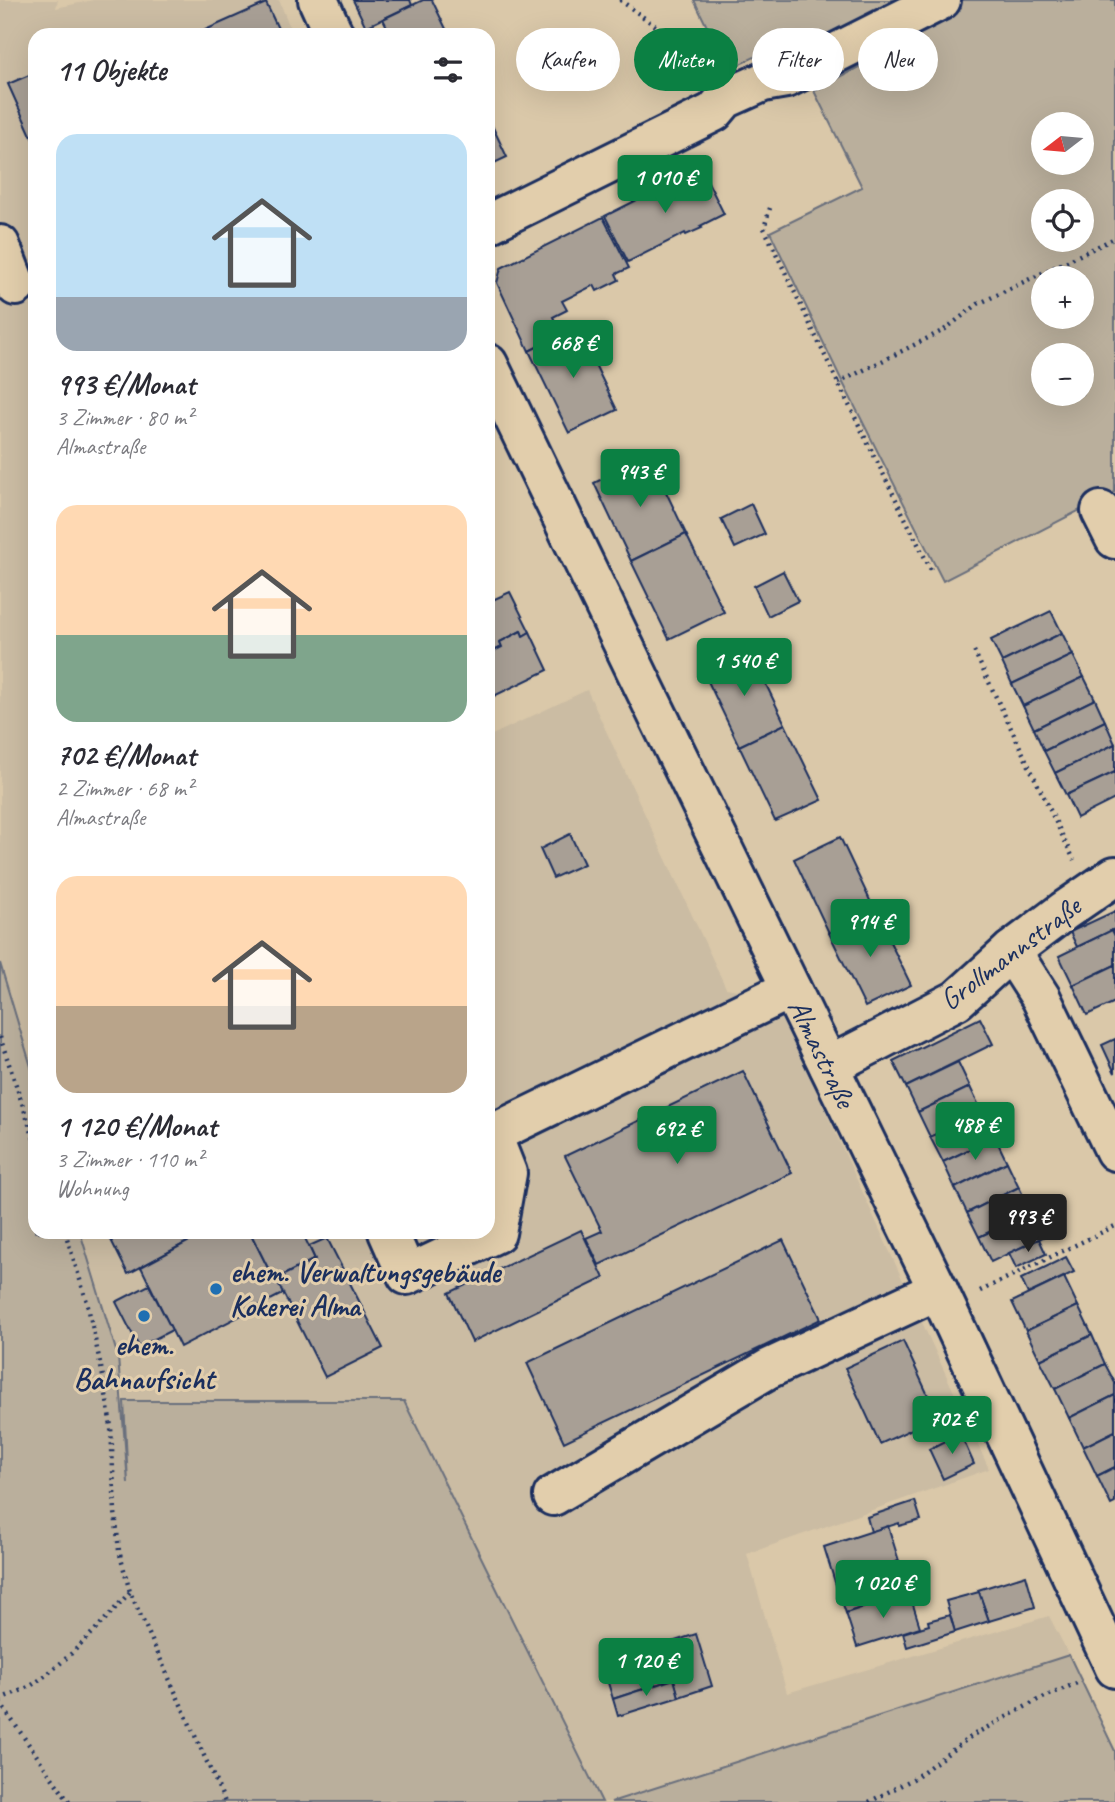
<!DOCTYPE html>
<html lang="de">
<head>
<meta charset="utf-8">
<style>
  :root { --surface:#fff; --page:#f7f7f7; --text:#2b2b33; --muted:#7c7c81; --accent:#0b8043 }
  body { margin:0; font-family:Caveat,sans-serif; background:var(--page); color:var(--text); height:100vh; display:flex; flex-direction:column; font-size:26px; white-space:nowrap }
  * { box-sizing:border-box; margin:0 }
  p { font-size:23px; color:var(--muted) }
  .icon { flex:none; width:38px; height:38px; fill:none; stroke:currentColor; stroke-width:2; stroke-linecap:round; stroke-linejoin:round }
  .map { position:relative; flex:1; overflow:hidden }
  .panel { position:absolute; left:28px; top:28px; width:467px; height:1211px; display:flex; flex-direction:column; background:var(--surface); border-radius:21px; box-shadow:0 7px 28px #0002 }
  .panel>* { flex:none }
  .hud { position:absolute; left:516px; top:28px; width:494px; height:63px; display:flex; gap:14px }
  .needle { width:46px; rotate:254deg }
  .tools { position:absolute; left:1031px; top:112px; display:grid; gap:14px }
  .tools a { display:grid; place-items:center; width:63px; height:63px; border-radius:50%; background:var(--surface); box-shadow:0 7px 28px #0002; font-size:35px }
  .price { position:absolute; translate:-50% -60px; padding:0 16px; border-radius:7px; background:var(--accent); color:#fff; font-size:23px; line-height:46px; filter:drop-shadow(0 2px 4px #0008) }
  .price::after { content:''; position:absolute; left:50%; top:42px; width:21px; height:16px; margin-left:-10px; background:inherit; clip-path:polygon(0 0,100% 0,50% 100%) }
  .price.on { background:#222; color:#fff }
  ul { padding:0; list-style:none }
  li { display:grid; align-content:center; gap:14px; height:371px; padding:0 28px }
  li span { display:grid; place-items:center; height:217px; border-radius:21px; color:#555 }
  li>.icon { margin-inline-start:auto }
  span .icon { width:126px; height:126px; fill:#fffc; stroke-width:1 }
  li b { font-size:30px }
  h2 { display:flex; justify-content:space-between; align-items:center; height:84px; padding:0 28px; font-size:30px }
  .tag { padding:0 24px; border-radius:32px; background:var(--surface); box-shadow:0 7px 28px #0002; font-size:24px; line-height:63px }
  .tag.on { background:var(--accent); color:#fff }
  .map>svg:first-child { display:block }
</style>
</head>
<body>
<div class="map">
<svg width="1115" height="1802" viewBox="0 0 1115 1802">
  <rect width="100%" height="100%" fill="#dac8a9"/>
  <filter id="ink" filterUnits="userSpaceOnUse"><feTurbulence type="fractalNoise" baseFrequency=".0143" numOctaves="2"/><feDisplacementMap in="SourceGraphic" scale="14" xChannelSelector="R" yChannelSelector="G"/><feConvolveMatrix kernelMatrix="1 2 1 2 8 2 1 2 1" color-interpolation-filters="sRGB"/></filter>
  <g filter="url(#ink)">
    <!-- built -->
    <g fill="#cbbca3">
      <polygon points="0,0 58,0 56,8 93,0 279,0 293,35 35,35 35,1084 0,968"/>
      <polygon points="587,690 726,988 773,996 989,1469 747,1554 787,1693 1049,1616 1069,1655 611,1802 602,1802 404,1401 124,1401 118,1357 80,1232 488,1232 488,737"/>
    </g>
    <!-- green -->
    <g fill="#baaf9c" stroke="#6a6f7d" stroke-width="2" fill-rule="evenodd">
      <path d="M694,0H1115V492L943,581L840,377L770,232L862,187L814,91L881,55L866,28L781,67L773,48L728,70ZM1043,124H1082V163H1043ZM1043,201H1082V240H1043ZM1043,278H1082V317H1043ZM1043,355H1082V394H1043Z"/>
      <polygon points="0,963 35,1080 35,1232 80,1232 118,1357 128,1483 124,1401 404,1401 602,1802 0,1802"/>
      <polygon points="1069,1655 1115,1751 1115,1802 611,1802"/>
    </g>
    <!-- building -->
    <g fill="#a89f95" stroke="#1b2f5e" stroke-width="2">
      <polygon points="353,0 410,0 412,5 366,27"/>
      <polygon points="423,0 432,0 449,35 391,35 383,19"/>
      <polygon points="266,3 281,35 194,35"/>
      <polygon points="34,73 35,74 35,144 8,84"/>
      <polygon points="488,117 507,157 488,166"/>
      <polygon points="701,168 724,214 700,226 702,228 686,235 685,233 628,262 605,216"/>
      <polygon points="603,217 629,268 616,274 619,280 597,291 594,285 562,301 567,310 553,317 562,335 529,351 497,283 501,268"/>
      <polygon points="577,327 617,410 569,433 529,351"/>
      <polygon points="649,456 686,534 631,561 594,483"/>
      <polygon points="751,504 765,534 735,548 721,519"/>
      <polygon points="686,534 724,612 669,639 631,561"/>
      <polygon points="783,571 798,601 768,616 754,586"/>
      <polygon points="510,592 530,632 523,636 521,631 500,642 502,647 488,654 488,602"/>
      <polygon points="1051,611 1062,633 1002,662 991,640"/>
      <polygon points="521,631 523,636 530,632 548,670 492,697 488,689 488,654 502,647 500,642"/>
      <polygon points="1062,633 1073,655 1012,684 1002,662"/>
      <polygon points="750,651 785,724 739,746 704,673"/>
      <polygon points="1073,655 1084,677 1023,706 1012,684"/>
      <polygon points="1084,677 1095,699 1034,729 1023,706"/>
      <polygon points="1095,699 1105,721 1044,751 1034,729"/>
      <polygon points="1105,721 1115,744 1055,773 1044,751"/>
      <polygon points="785,724 822,800 775,821 739,746"/>
      <polygon points="1115,744 1115,772 1066,795 1055,773"/>
      <polygon points="1115,772 1115,799 1077,818 1066,795"/>
      <polygon points="570,834 584,864 553,878 540,849"/>
      <polygon points="840,837 875,911 829,933 794,859"/>
      <polygon points="875,911 911,985 865,1007 829,933"/>
      <polygon points="1115,911 1115,929 1077,947 1070,932"/>
      <polygon points="1112,930 1115,936 1115,965 1073,985 1059,956"/>
      <polygon points="1115,965 1115,1002 1087,1015 1073,985"/>
      <polygon points="980,1018 993,1044 906,1087 893,1061"/>
      <polygon points="1115,1039 1115,1073 1102,1045"/>
      <polygon points="958,1062 970,1087 918,1112 906,1087"/>
      <polygon points="743,1071 792,1173 599,1265 586,1238 602,1231 565,1156"/>
      <polygon points="970,1087 982,1112 930,1137 918,1112"/>
      <polygon points="982,1112 995,1137 943,1162 930,1137"/>
      <polygon points="995,1137 1007,1162 955,1188 943,1162"/>
      <polygon points="1007,1162 1019,1187 967,1213 955,1188"/>
      <polygon points="1019,1187 1031,1212 979,1237 967,1213"/>
      <polygon points="1031,1212 1043,1237 991,1262 979,1237"/>
      <polygon points="581,1230 604,1278 472,1342 449,1293"/>
      <polygon points="107,1232 206,1232 128,1274"/>
      <polygon points="206,1232 250,1232 274,1280 276,1279 284,1293 180,1347 141,1267"/>
      <polygon points="250,1232 302,1232 315,1259 274,1280"/>
      <polygon points="327,1238 383,1348 325,1377 276,1279 315,1259 309,1246"/>
      <polygon points="1039,1239 1046,1254 1016,1268 1009,1253"/>
      <polygon points="783,1240 821,1319 564,1442 527,1363"/>
      <polygon points="1066,1257 1074,1272 1028,1294 1021,1279"/>
      <polygon points="1064,1277 1078,1306 1026,1331 1012,1302"/>
      <polygon points="149,1285 172,1330 139,1347 116,1302"/>
      <polygon points="1078,1306 1092,1335 1040,1360 1026,1331"/>
      <polygon points="1092,1335 1105,1364 1055,1389 1040,1360"/>
      <polygon points="903,1341 938,1417 880,1444 845,1368"/>
      <polygon points="1105,1364 1115,1383 1115,1395 1069,1418 1055,1389"/>
      <polygon points="1115,1395 1115,1431 1083,1447 1069,1418"/>
      <polygon points="1115,1431 1115,1467 1097,1476 1083,1447"/>
      <polygon points="960,1433 974,1464 943,1479 929,1449"/>
      <polygon points="1115,1467 1115,1503 1111,1505 1097,1476"/>
      <polygon points="915,1501 921,1520 899,1526 899,1523 871,1532 867,1517"/>
      <polygon points="888,1526 899,1561 835,1582 824,1547"/>
      <polygon points="899,1561 909,1592 846,1613 835,1582"/>
      <polygon points="1026,1575 1035,1607 989,1621 978,1590"/>
      <polygon points="909,1592 920,1627 857,1647 846,1613"/>
      <polygon points="979,1592 989,1621 955,1632 946,1601"/>
      <polygon points="950,1615 955,1632 907,1647 903,1633 929,1625 928,1621"/>
      <polygon points="696,1634 712,1686 679,1697 663,1645"/>
      <polygon points="666,1655 674,1679 613,1699 605,1673"/>
      <polygon points="674,1679 679,1697 618,1716 613,1699"/>
    </g>
    <g fill="none" stroke-linecap="round" stroke-linejoin="round">
      <!-- minor casing -->
      <g stroke="#1b2f5e" stroke-width="44">
        <g id="minor">
          <polyline points="318,0 334,35"/>
          <polyline points="488,224 714,112 725,99 763,82 786,78 941,0"/>
          <polyline points="0,245 16,286"/>
          <polyline points="488,364 640,679 938,1290 1115,1668"/>
          <polyline points="1101,511 1115,539"/>
          <polyline points="1011,951 1041,998 1115,1151"/>
          <polyline points="829,1066 957,1000 1011,951 1064,911 1115,876"/>
          <polyline points="488,1136 791,989"/>
          <polyline points="388,1232 407,1275 496,1233 507,1173 492,1135"/>
          <polyline points="553,1496 768,1369 938,1290"/>
        </g>
      </g>
      <!-- path -->
      <g stroke="#1b2f5e" stroke-width="4.5" stroke-dasharray="2 5" stroke-linecap="butt">
        <polyline points="620,0 680,44 702,69"/>
        <polyline points="770,208 764,228 838,383 931,570"/>
        <polyline points="838,383 944,330 978,304 1115,238"/>
        <polyline points="974,651 1074,860"/>
        <polyline points="0,1037 35,1142"/>
        <polyline points="65,1232 87,1302 104,1381 111,1427 115,1512 119,1551 130,1592 225,1802"/>
        <polyline points="980,1291 1115,1226"/>
        <path d="M0,1699C11,1694 25,1690 35,1683C71,1658 101,1624 130,1592"/>
        <polyline points="0,1703 69,1802"/>
        <polyline points="869,1802 913,1779 973,1735 1038,1700 1079,1682"/>
      </g>
      <!-- minor -->
      <use href="#minor" stroke="#e2ceac" stroke-width="38"/>
    </g>
  </g>
  <!-- markers -->
  <g fill="#1f6fb2" stroke="#e2ceac" stroke-width="2.5">
    <circle cx="216" cy="1289" r="7"/>
    <circle cx="144" cy="1316" r="7"/>
  </g>
  <g text-anchor="middle" stroke-width="6" stroke-linejoin="round" paint-order="stroke">
    <!-- street labels -->
    <g font-size="30" fill="#1b2f5e" stroke="#e2ceac">
      <text transform="translate(1010 953) rotate(-37)" y="10">Grollmannstraße</text>
      <text transform="translate(822 1053) rotate(64)" y="10">Almastraße</text>
    </g>
    <!-- poi labels -->
    <g font-size="30" font-weight="bold" fill="#1b2f5e" stroke="#e2ceac" text-anchor="start">
      <text x="230" y="1282">ehem. Verwaltungsgebäude<tspan x="230" dy="34">Kokerei Alma</tspan></text>
      <text x="144" y="1355" text-anchor="middle">ehem.<tspan x="144" dy="34">Bahnaufsicht</tspan></text>
    </g>
  </g>
</svg>
<div class="tools">
<a><svg class="needle" viewBox="-14 -14 28 28"><path d="M0-13l5 13h-10z" fill="#e53935"/><path d="M0 13l5-13h-10z" fill="#7c7c81"/></svg></a>
<a><svg class="icon" aria-label="locate" viewBox="0 0 24 24"><circle cx="12" cy="12" r="6"/><path d="M12 2v4M12 18v4M2 12h4M18 12h4"/></svg></a>
<a>+</a>
<a>−</a>
</div>
<b class="price" style="left:665px;top:215px">1 010 €</b>
<b class="price" style="left:573px;top:380px">668 €</b>
<b class="price" style="left:640px;top:509px">943 €</b>
<b class="price" style="left:744px;top:698px">1 540 €</b>
<b class="price" style="left:870px;top:959px">914 €</b>
<b class="price" style="left:975px;top:1162px">488 €</b>
<b class="price" style="left:677px;top:1166px">692 €</b>
<b class="price on" style="left:1028px;top:1254px">993 €</b>
<b class="price" style="left:952px;top:1456px">702 €</b>
<b class="price" style="left:883px;top:1620px">1 020 €</b>
<b class="price" style="left:646px;top:1698px">1 120 €</b>
<div class="hud">
<a class="tag">Kaufen</a>
<a class="tag on">Mieten</a>
<a class="tag">Filter</a>
<a class="tag">Neu</a>
</div>
<section class="panel">
<h2>11 Objekte<svg class="icon" aria-label="filters" viewBox="0 0 24 24"><path d="M4 7h16M4 17h16"/><circle cx="9" cy="7" r="2"/><circle cx="15" cy="17" r="2"/></svg></h2>
<ul>
<li><span style="background:linear-gradient(#bfe0f5 75%,#9aa5b1 0)"><svg class="icon" aria-label="home" viewBox="0 0 24 24"><path d="M3 11l9-7 9 7M6 9v11h12V9"/></svg></span><div><b>993 €/Monat</b><p>3 Zimmer · 80 m²</p><p>Almastraße</p></div></li>
<li><span style="background:linear-gradient(#ffd9b3 60%,#7fa58c 0)"><svg class="icon" aria-label="home" viewBox="0 0 24 24"><path d="M3 11l9-7 9 7M6 9v11h12V9"/></svg></span><div><b>702 €/Monat</b><p>2 Zimmer · 68 m²</p><p>Almastraße</p></div></li>
<li><span style="background:linear-gradient(#ffd9b3 60%,#b9a48a 0)"><svg class="icon" aria-label="home" viewBox="0 0 24 24"><path d="M3 11l9-7 9 7M6 9v11h12V9"/></svg></span><div><b>1 120 €/Monat</b><p>3 Zimmer · 110 m²</p><p>Wohnung</p></div></li>
</ul>
</section>
</div>
</body>
</html>
